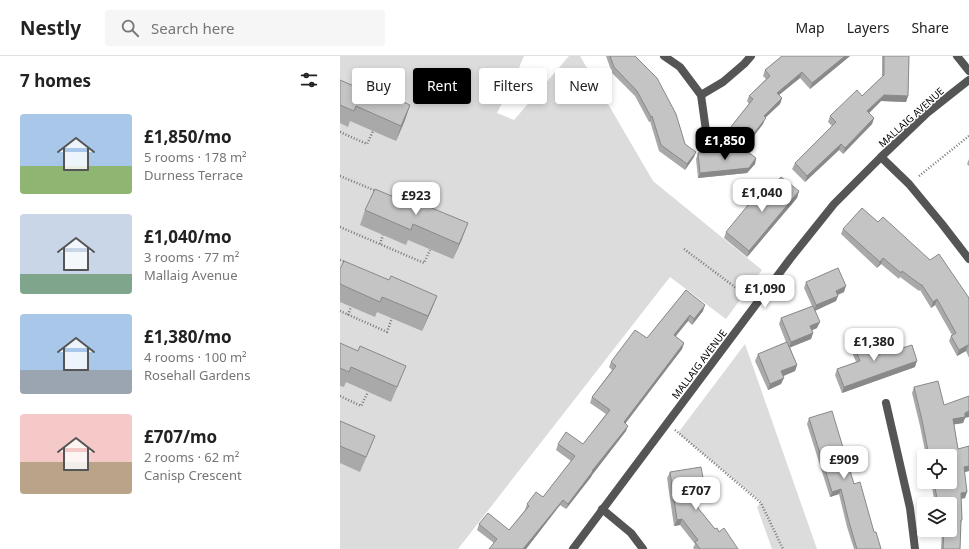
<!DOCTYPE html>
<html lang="en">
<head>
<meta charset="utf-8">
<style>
  :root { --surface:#fff; --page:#f6f6f6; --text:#222; --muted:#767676; --line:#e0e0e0; --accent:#000 }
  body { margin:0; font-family:"Noto Sans",sans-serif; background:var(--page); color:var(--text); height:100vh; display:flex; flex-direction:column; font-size:15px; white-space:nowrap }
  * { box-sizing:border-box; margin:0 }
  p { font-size:13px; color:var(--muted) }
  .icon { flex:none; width:22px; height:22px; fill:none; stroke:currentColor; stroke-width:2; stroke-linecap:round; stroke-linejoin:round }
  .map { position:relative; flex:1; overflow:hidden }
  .sheet { display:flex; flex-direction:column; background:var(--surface); width:340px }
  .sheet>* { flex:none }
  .banner { position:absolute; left:12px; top:12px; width:380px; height:36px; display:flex; gap:8px }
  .controls { position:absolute; left:577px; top:393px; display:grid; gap:8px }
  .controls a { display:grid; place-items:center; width:40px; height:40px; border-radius:4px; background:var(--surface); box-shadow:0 2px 6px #0003; font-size:20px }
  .price { position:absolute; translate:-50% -34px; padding:0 9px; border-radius:8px; background:#fff; color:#222; font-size:13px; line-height:26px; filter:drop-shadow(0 1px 2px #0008) }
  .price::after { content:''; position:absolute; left:50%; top:24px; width:12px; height:9px; margin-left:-6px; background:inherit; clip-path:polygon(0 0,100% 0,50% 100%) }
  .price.active { background:var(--accent); color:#fff }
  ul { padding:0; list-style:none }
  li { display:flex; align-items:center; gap:12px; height:100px; padding:0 20px }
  li span { display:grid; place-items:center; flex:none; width:112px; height:80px; border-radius:4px; color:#555 }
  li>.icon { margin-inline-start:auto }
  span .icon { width:48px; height:48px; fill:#fffc; stroke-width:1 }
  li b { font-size:17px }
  h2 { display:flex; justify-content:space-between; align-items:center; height:48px; padding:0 20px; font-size:17px }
  .tag { padding:0 14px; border-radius:4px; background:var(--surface); box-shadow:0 2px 6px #0003; font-size:14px; line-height:36px }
  .tag.active { background:var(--accent); color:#fff }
  header { display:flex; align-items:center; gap:24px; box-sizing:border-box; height:56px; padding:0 20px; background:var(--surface); border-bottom:1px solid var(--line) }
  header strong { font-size:19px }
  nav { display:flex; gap:22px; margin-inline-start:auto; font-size:14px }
  .search { width:280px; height:36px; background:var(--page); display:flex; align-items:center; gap:10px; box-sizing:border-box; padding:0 14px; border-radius:4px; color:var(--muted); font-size:15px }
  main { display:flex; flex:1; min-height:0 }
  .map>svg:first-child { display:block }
</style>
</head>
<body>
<header>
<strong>Nestly</strong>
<div class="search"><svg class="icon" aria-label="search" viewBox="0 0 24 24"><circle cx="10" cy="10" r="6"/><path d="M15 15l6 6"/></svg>Search here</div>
<nav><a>Map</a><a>Layers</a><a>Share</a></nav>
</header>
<main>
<section class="sheet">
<h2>7 homes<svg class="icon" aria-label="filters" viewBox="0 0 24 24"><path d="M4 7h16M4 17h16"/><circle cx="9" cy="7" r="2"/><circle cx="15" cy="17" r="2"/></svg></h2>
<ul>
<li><span style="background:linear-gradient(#a9c7e8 65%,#8fb573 0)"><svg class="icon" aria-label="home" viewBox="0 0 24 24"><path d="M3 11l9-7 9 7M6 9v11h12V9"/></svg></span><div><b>£1,850/mo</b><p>5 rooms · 178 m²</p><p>Durness Terrace</p></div></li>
<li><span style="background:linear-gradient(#c9d6e8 75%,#7fa58c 0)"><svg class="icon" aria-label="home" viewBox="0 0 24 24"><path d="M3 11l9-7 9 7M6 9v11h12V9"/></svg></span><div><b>£1,040/mo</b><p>3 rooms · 77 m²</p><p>Mallaig Avenue</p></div></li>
<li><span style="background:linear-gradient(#a9c7e8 70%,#9aa5b1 0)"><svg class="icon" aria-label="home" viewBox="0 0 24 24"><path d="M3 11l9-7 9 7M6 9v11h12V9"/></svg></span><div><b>£1,380/mo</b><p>4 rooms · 100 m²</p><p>Rosehall Gardens</p></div></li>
<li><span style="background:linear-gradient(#f6c9c9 60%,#b9a48a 0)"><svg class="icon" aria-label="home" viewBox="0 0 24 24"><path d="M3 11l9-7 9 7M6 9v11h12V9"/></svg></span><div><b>£707/mo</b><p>2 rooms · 62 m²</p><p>Canisp Crescent</p></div></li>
</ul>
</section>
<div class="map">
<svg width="629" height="493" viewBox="0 0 629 493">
  <rect width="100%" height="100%" fill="#fff"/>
  <!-- green -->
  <g fill="#dcdcdc">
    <polygon points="0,0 184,0 173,26 157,57 174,64 229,0 240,0 313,125 422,214 386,263 330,221 118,493 0,493"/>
    <polygon points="405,288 477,493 432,493 417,451 421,446 338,377"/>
  </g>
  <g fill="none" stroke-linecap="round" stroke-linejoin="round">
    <!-- path -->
    <g stroke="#777" stroke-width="2.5" stroke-dasharray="1 2" stroke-linecap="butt">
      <polyline points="0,76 27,88 33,75"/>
      <polyline points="0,120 36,135"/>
      <polyline points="579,120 629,80"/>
      <polyline points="0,171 84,207 90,194"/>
      <polyline points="40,188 43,179"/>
      <polyline points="344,193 407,240"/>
      <polyline points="0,204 5,206"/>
      <polyline points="0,255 47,276 52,262"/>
      <polyline points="8,259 11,251"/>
      <polyline points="0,340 21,350 28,336"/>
      <polyline points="335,374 421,447 443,493"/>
    </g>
    <!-- street -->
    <g stroke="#555" stroke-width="8">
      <polyline points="324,0 340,11 361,39 367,82"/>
      <polyline points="617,0 629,15"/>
      <polyline points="361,39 383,26 404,8 411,0"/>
      <polyline points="541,101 569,128 602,168 629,203"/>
      <polyline points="546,347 570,452 575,493"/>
      <polyline points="262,453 291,477 303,493"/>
      <polyline points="233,493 450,203 494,148 541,101 587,57 629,24"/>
    </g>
  </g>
  <!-- wall -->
  <g fill="#a9a9a9">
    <polygon points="266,0 295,0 345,88 354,101 345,114 319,95 310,65 309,66 295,40 272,17"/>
    <polygon points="442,0 510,0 470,33 460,22 439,39 442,42 440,48 425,62 423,68 404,93 416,102 415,108 407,117 358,122 356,103 358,97 398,93 384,83 386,77 409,48 407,45 409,40 426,23 423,20 425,14"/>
    <polygon points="542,0 569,0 568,40 566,46 541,45 529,57 534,62 532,68 503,98 499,94 465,126 452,113 455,107 492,70 488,66 490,60 522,40 542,21"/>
    <polygon points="0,24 23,34 70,49 65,64 56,85 10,65 8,71 0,67"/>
    <polygon points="629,103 629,110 627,108"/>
    <polygon points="459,135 457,142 407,201 384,182 386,176 427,136"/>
    <polygon points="25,154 122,183 113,203 68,184 66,189 20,169"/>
    <polygon points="538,166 629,242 629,302 626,295 617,300 609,285 611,280 612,279 595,249 591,252 580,234 579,235 560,221 559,223 541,208 537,212 501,178 503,173"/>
    <polygon points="0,213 49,224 97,240 91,255 82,275 37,256 35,261 0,246"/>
    <polygon points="466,226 504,236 498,239 496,245 475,255 477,272 472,274 473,277 471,283 450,291 457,309 455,315 443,320 441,328 428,334 415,305 418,298 446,286 439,268 441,262 472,250 464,232"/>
    <polygon points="346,234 363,255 352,269 348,265 335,280 344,287 342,293 285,367 286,375 252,419 251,421 226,453 220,449 186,493 149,493 154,487 137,474 139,468 169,474 185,454 187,448 203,441 231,405 216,394 218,388 243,388 266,358 250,347 252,341 272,314 269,311 271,306 307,282"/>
    <polygon points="512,285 534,300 556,294 575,311 502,337 495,319 497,313 516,306 510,291"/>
    <polygon points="0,287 60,325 51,346 6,326 4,331 0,330"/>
    <polygon points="574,331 604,349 625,362 623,367 614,368 618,393 629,390 629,415 624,416 627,436 625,442 621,443 622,464 621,467 620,493 601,493 602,474 610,474 610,448 595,448 591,426 610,426 610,400 586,400 580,370 572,337"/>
    <polygon points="469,362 514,428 534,476 541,493 514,493 507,471 499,438 490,441 467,368"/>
    <polygon points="0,365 35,380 29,395 20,416 0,407"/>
    <polygon points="330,416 364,427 362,433 355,434 358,452 375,473 379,476 398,493 354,493 353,492 355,488 340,469 334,470 327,422"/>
  </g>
  <!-- shaded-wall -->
  <g fill="#898989">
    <polygon points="505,0 510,0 470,33 472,27"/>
    <polygon points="462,16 460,22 434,43 437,37"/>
    <polygon points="544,39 568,40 566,46 541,45 525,61 527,55"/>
    <polygon points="442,42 440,48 425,62 423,68 401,96 404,90 424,60"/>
    <polygon points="70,49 65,64 56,85 61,70"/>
    <polygon points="312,60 310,65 309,66 311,61"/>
    <polygon points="534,62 532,68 503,98 505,92"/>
    <polygon points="501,88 499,94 465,126 467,120"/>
    <polygon points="356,96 354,101 345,114 347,108"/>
    <polygon points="416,102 415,108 407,117 358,122 360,117"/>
    <polygon points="459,135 457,142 407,201 409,195"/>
    <polygon points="128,167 122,183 113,203 119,188"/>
    <polygon points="543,202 541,208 537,212 540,206"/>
    <polygon points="506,230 504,236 494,240 496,235"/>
    <polygon points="97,240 91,255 82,275 88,260"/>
    <polygon points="498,240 496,245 474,255 476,249"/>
    <polygon points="597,243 595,249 591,252 593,246"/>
    <polygon points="365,249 363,255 352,269 354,263"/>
    <polygon points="350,259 348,265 332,285 334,279"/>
    <polygon points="480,266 477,272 468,276 470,270"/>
    <polygon points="473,277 471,283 449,292 451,286"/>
    <polygon points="344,287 342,293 282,372 284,366"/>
    <polygon points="628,289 626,295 617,300 619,294"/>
    <polygon points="577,305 575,311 502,337 504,331"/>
    <polygon points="457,309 455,315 439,322 441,315"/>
    <polygon points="444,322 441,328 428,334 430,328"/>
    <polygon points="629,355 629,361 625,362 623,367 611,369 613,363"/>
    <polygon points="288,370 286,375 252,419 251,421 226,453 228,448 252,415"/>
    <polygon points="629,410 629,415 621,417 624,411"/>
    <polygon points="364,427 362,433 352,434 354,428"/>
    <polygon points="501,433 499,438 490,441 492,436"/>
    <polygon points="627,436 625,442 619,443 621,437"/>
    <polygon points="223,444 220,449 186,493 183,493"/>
    <polygon points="342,463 340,469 334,470 337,464"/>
  </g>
  <!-- building -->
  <g fill="#c4c4c4" stroke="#898989">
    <polygon points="270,0 295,0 317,22 336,58 345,88 356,96 347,108 321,89 312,60 311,61 297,35 274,11"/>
    <polygon points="442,0 505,0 472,27 462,16 437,37 442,42 424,60 426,62 404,90 386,77 413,43 409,40 430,20 425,14"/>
    <polygon points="544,0 569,0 568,40 544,39 527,55 534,62 505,92 501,88 467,120 455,107 496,66 490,60 517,34 522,40 544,19"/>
    <polygon points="0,24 23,34 25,29 70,49 61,70 16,50 14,55 0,49"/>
    <polygon points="404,93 416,102 409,112 360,117 358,97"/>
    <polygon points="441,121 459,135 409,195 386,176 422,132 427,136"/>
    <polygon points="35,133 80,152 82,148 128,167 119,188 73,168 71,174 25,154"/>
    <polygon points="522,152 538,166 543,161 590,204 599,198 629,242 629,290 628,289 619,294 611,280 616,277 597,243 593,246 582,229 581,229 562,215 561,217 543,202 540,206 503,173"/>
    <polygon points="4,205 49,224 51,220 97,240 88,260 42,241 40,246 0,228 0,213"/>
    <polygon points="498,212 506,230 496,235 498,240 476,249 466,226"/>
    <polygon points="346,234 365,249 354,263 350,259 334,279 344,287 284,366 288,370 252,415 253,415 228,448 223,444 183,493 149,493 157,483 139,468 148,457 169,474 189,450 187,448 196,436 203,441 235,400 218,388 226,376 243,388 270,354 252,341 276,310 271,306 295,274 307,282"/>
    <polygon points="473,250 480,266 470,270 473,277 451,286 441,262"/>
    <polygon points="527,280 534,300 556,292 556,294 572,289 577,305 504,331 497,313 520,305 512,285"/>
    <polygon points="447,286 457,309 441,315 444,322 430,328 418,298"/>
    <polygon points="0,287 18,295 20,290 66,310 57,331 11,311 9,316 0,312"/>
    <polygon points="598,325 604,349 629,340 629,355 625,357 625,361 613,363 618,393 629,390 629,410 624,411 627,436 621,437 622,464 621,464 620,493 603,493 604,474 610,474 610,448 604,448 604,447 598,448 594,426 610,426 610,400 589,400 582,364 574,331"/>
    <polygon points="492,355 514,428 520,426 534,476 536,476 541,493 517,493 509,466 501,433 492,436 469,362"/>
    <polygon points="0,365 35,380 26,401 0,390"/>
    <polygon points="361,411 364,427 354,428 358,452 375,473 377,472 379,476 384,472 398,493 360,493 355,486 358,484 342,463 337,464 330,416"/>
  </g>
  <g text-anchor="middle" stroke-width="3" stroke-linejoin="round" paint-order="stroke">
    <!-- street labels -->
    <g font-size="10" fill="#000" stroke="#fff">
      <text transform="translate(571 61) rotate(-42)" y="4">MALLAIG AVENUE</text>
      <text transform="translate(359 308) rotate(-53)" y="4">MALLAIG AVENUE</text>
    </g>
  </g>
</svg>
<div class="controls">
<a><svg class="icon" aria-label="locate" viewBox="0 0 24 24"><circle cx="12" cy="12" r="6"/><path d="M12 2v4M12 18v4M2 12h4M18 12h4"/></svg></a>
<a><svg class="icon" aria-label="layers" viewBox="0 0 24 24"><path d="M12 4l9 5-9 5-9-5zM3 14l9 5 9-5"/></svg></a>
</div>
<b class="price active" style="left:385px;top:105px">£1,850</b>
<b class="price" style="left:422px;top:157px">£1,040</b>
<b class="price" style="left:76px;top:160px">£923</b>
<b class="price" style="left:425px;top:253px">£1,090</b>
<b class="price" style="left:534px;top:306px">£1,380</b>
<b class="price" style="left:504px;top:424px">£909</b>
<b class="price" style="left:356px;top:455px">£707</b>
<div class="banner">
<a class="tag">Buy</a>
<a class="tag active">Rent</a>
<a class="tag">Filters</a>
<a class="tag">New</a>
</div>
</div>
</main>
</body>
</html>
